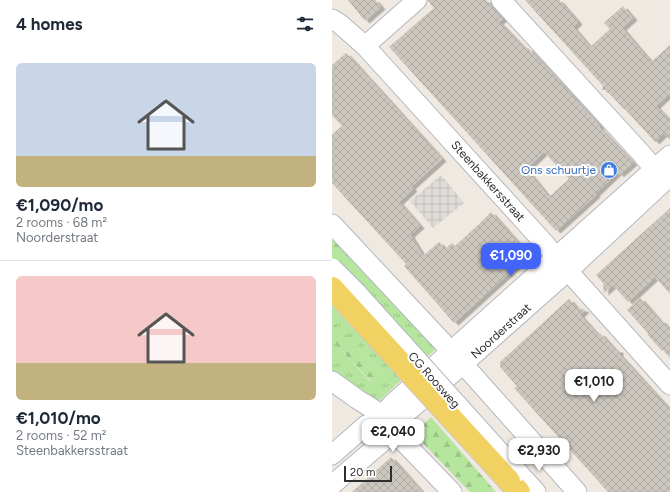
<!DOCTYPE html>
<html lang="en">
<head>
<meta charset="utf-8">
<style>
  :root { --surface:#fff; --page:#f6f6f7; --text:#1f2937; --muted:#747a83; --line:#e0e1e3; --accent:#4264fb }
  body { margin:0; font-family:Figtree,sans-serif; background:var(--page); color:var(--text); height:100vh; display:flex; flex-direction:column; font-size:15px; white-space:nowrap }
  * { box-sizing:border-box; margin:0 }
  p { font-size:13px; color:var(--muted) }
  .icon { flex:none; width:22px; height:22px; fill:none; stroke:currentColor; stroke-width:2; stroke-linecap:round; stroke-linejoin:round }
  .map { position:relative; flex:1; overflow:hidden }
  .drawer { display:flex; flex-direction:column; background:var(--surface); width:332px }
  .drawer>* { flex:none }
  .scale { position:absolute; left:12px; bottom:10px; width:48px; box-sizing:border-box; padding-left:4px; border:2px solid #2e2e2e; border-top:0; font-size:11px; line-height:14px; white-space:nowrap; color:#2e2e2e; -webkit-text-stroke:3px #fff; paint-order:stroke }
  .price { position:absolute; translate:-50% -34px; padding:0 9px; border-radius:8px; background:#fff; color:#222; font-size:13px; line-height:26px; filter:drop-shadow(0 1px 2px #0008) }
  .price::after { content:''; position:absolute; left:50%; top:24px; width:12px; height:9px; margin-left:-6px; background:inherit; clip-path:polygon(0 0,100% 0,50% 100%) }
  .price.on { background:var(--accent); color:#fff }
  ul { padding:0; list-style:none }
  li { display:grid; align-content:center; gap:8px; height:212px; padding:0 16px }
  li+li { border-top:1px solid var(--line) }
  li span { display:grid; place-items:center; height:124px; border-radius:6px; color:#555 }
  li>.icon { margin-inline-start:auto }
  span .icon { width:72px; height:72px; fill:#fffc; stroke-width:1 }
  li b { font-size:17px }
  h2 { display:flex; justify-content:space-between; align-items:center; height:48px; padding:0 16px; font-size:17px }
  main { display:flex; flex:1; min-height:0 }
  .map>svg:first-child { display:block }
</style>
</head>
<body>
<main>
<section class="drawer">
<h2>4 homes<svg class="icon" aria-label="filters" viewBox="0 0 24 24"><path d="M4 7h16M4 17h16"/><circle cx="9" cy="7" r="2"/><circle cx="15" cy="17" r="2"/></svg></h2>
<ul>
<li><span style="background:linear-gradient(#c9d6e8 75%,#c2b280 0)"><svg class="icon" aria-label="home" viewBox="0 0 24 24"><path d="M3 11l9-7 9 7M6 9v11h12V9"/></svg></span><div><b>€1,090/mo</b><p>2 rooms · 68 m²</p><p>Noorderstraat</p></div></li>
<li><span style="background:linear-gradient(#f6c9c9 70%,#c2b280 0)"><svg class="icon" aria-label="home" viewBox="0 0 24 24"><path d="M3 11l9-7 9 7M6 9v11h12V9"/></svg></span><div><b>€1,010/mo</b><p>2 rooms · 52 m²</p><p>Steenbakkersstraat</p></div></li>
</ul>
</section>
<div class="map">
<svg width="338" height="492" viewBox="0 0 338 492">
  <defs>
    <pattern id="grass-tufts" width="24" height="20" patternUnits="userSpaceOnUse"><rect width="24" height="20" fill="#b6e59e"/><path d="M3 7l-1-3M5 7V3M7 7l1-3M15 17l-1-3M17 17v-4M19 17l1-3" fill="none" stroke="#9dc588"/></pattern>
    <pattern id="forest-firs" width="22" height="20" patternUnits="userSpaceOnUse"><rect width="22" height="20" fill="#b6e59e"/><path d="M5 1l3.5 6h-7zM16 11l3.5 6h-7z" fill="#9dc588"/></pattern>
    <pattern id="plaza-grid" width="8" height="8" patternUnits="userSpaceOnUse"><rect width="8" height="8" fill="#dfdcd8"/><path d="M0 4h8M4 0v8" fill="none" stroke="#c0bdba"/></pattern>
    <pattern id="building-cross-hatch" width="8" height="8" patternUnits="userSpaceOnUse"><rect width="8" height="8" fill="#cbc7bf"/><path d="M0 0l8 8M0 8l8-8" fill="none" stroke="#afaba4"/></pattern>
    <filter id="shadow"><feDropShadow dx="4.5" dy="2.5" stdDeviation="0" flood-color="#0004"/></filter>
  </defs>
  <rect width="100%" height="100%" fill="#efe9e1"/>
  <!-- grass -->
  <polygon fill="url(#grass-tufts)" points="20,248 109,344 97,355 88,362 46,402 0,377 0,341 39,382 50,373 0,321 0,249 9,256"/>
  <!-- forest -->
  <g fill="url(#forest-firs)">
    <polygon points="0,227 20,248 9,256 0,249"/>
    <polygon points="0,321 50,373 40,382 0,341"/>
    <polygon points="99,417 164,492 138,492 82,434"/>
  </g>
  <!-- plaza -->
  <polygon fill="url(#plaza-grid)" points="109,175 132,203 101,228 78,201"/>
  <!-- building -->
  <g fill="url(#building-cross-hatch)" fill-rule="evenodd" filter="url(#shadow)">
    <polygon points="16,0 43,0 49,7 33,21"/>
    <path d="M96,0H154L171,19L167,22L194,50L196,48L268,126L267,127L301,163L287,175L286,172L263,194L264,195L224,231L57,47L102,8L96,1ZM212,152L237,179L217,197L194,169Z"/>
    <polygon points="193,0 227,0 246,22 241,27 258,47 278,29 272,23 291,6 301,18 290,28 319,62 338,45 338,93 324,106 338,121 338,140 332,133 323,142 293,109 293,110 274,90 270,90 271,86"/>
    <polygon points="14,53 110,159 79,187 81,189 67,202 88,226 78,235 91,256 107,242 113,249 120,243 123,246 146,225 159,212 197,255 122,323 72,266 74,264 0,183 0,135 10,126 0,115 0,65"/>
    <polygon points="338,208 338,294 323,277 296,302 281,285 272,293 271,283 264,275"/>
    <polygon points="308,298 328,321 329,320 338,330 338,358 331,350 330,351 315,334 316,333 295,310"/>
    <polygon points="237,299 244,307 253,310 248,315 266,335 268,333 283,350 287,350 287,354 338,410 338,492 276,492 182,388 185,386 168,367 168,362"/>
    <polygon points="59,457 90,492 20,492"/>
  </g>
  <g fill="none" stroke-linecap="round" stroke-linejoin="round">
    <!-- minor casing -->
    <g stroke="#b4b7c1" stroke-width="21">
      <g id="minor">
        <polyline points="169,0 308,152 330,178"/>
        <polyline points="0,19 8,24 33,46 214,245 236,271 338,385"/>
        <polyline points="33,46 85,0"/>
        <polyline points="0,224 131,364 245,492"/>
        <polyline points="0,381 25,399 54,417"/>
        <polyline points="54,417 55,410 60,404 338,155"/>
        <polyline points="56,420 62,432 120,492"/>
        <polyline points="0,455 34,425 54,417"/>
        <polyline points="186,472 204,492"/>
        <polyline points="0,485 62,432 73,414 131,364 236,271 338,176"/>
      </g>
    </g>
    <!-- major casing -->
    <g stroke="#c9c9c9" stroke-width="24">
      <polyline id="major" points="177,481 187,492"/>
    </g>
    <!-- minor -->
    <use href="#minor" stroke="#fff" stroke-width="19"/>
    <!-- major -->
    <use href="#major" stroke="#f2d163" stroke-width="22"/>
    <!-- minor-bridge casing -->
    <g stroke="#b4b7c1" stroke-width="21" stroke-linecap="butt">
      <polyline id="minor-bridge" points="0,268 26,294 186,472"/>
    </g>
    <!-- major-bridge casing -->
    <g stroke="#c9c9c9" stroke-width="24" stroke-linecap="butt">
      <polyline id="major-bridge" points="0,288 177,481"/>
    </g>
    <!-- minor-bridge -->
    <use href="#minor-bridge" stroke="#fff" stroke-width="19"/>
    <!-- major-bridge -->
    <use href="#major-bridge" stroke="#f2d163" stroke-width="22"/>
  </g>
  <!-- icons -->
  <defs>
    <g id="shop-disc" transform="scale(0.9)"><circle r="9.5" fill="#3f7fe0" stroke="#fff"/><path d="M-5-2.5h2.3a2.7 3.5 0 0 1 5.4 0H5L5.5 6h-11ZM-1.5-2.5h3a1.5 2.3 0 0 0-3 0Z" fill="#fff"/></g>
  </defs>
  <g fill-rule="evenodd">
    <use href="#shop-disc" x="277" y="170"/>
  </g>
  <g text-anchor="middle" stroke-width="4" stroke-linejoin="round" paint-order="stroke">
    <!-- shop labels -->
    <g font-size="12" fill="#366cbe" stroke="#fff" text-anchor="end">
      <text x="264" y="174">Ons schuurtje</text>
    </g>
    <!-- street labels -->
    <g font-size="12" fill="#2e2e2e" stroke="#fff">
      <text transform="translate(156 181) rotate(48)" y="4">Steenbakkersstraat</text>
      <text transform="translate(169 331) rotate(-42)" y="4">Noorderstraat</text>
      <text transform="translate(102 380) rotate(48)" y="4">CG Roosweg</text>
    </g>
  </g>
</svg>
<div class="scale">20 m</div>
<b class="price on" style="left:179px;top:277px">€1,090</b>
<b class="price" style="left:262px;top:403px">€1,010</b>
<b class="price" style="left:61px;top:453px">€2,040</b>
<b class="price" style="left:207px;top:472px">€2,930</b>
</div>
</main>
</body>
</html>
